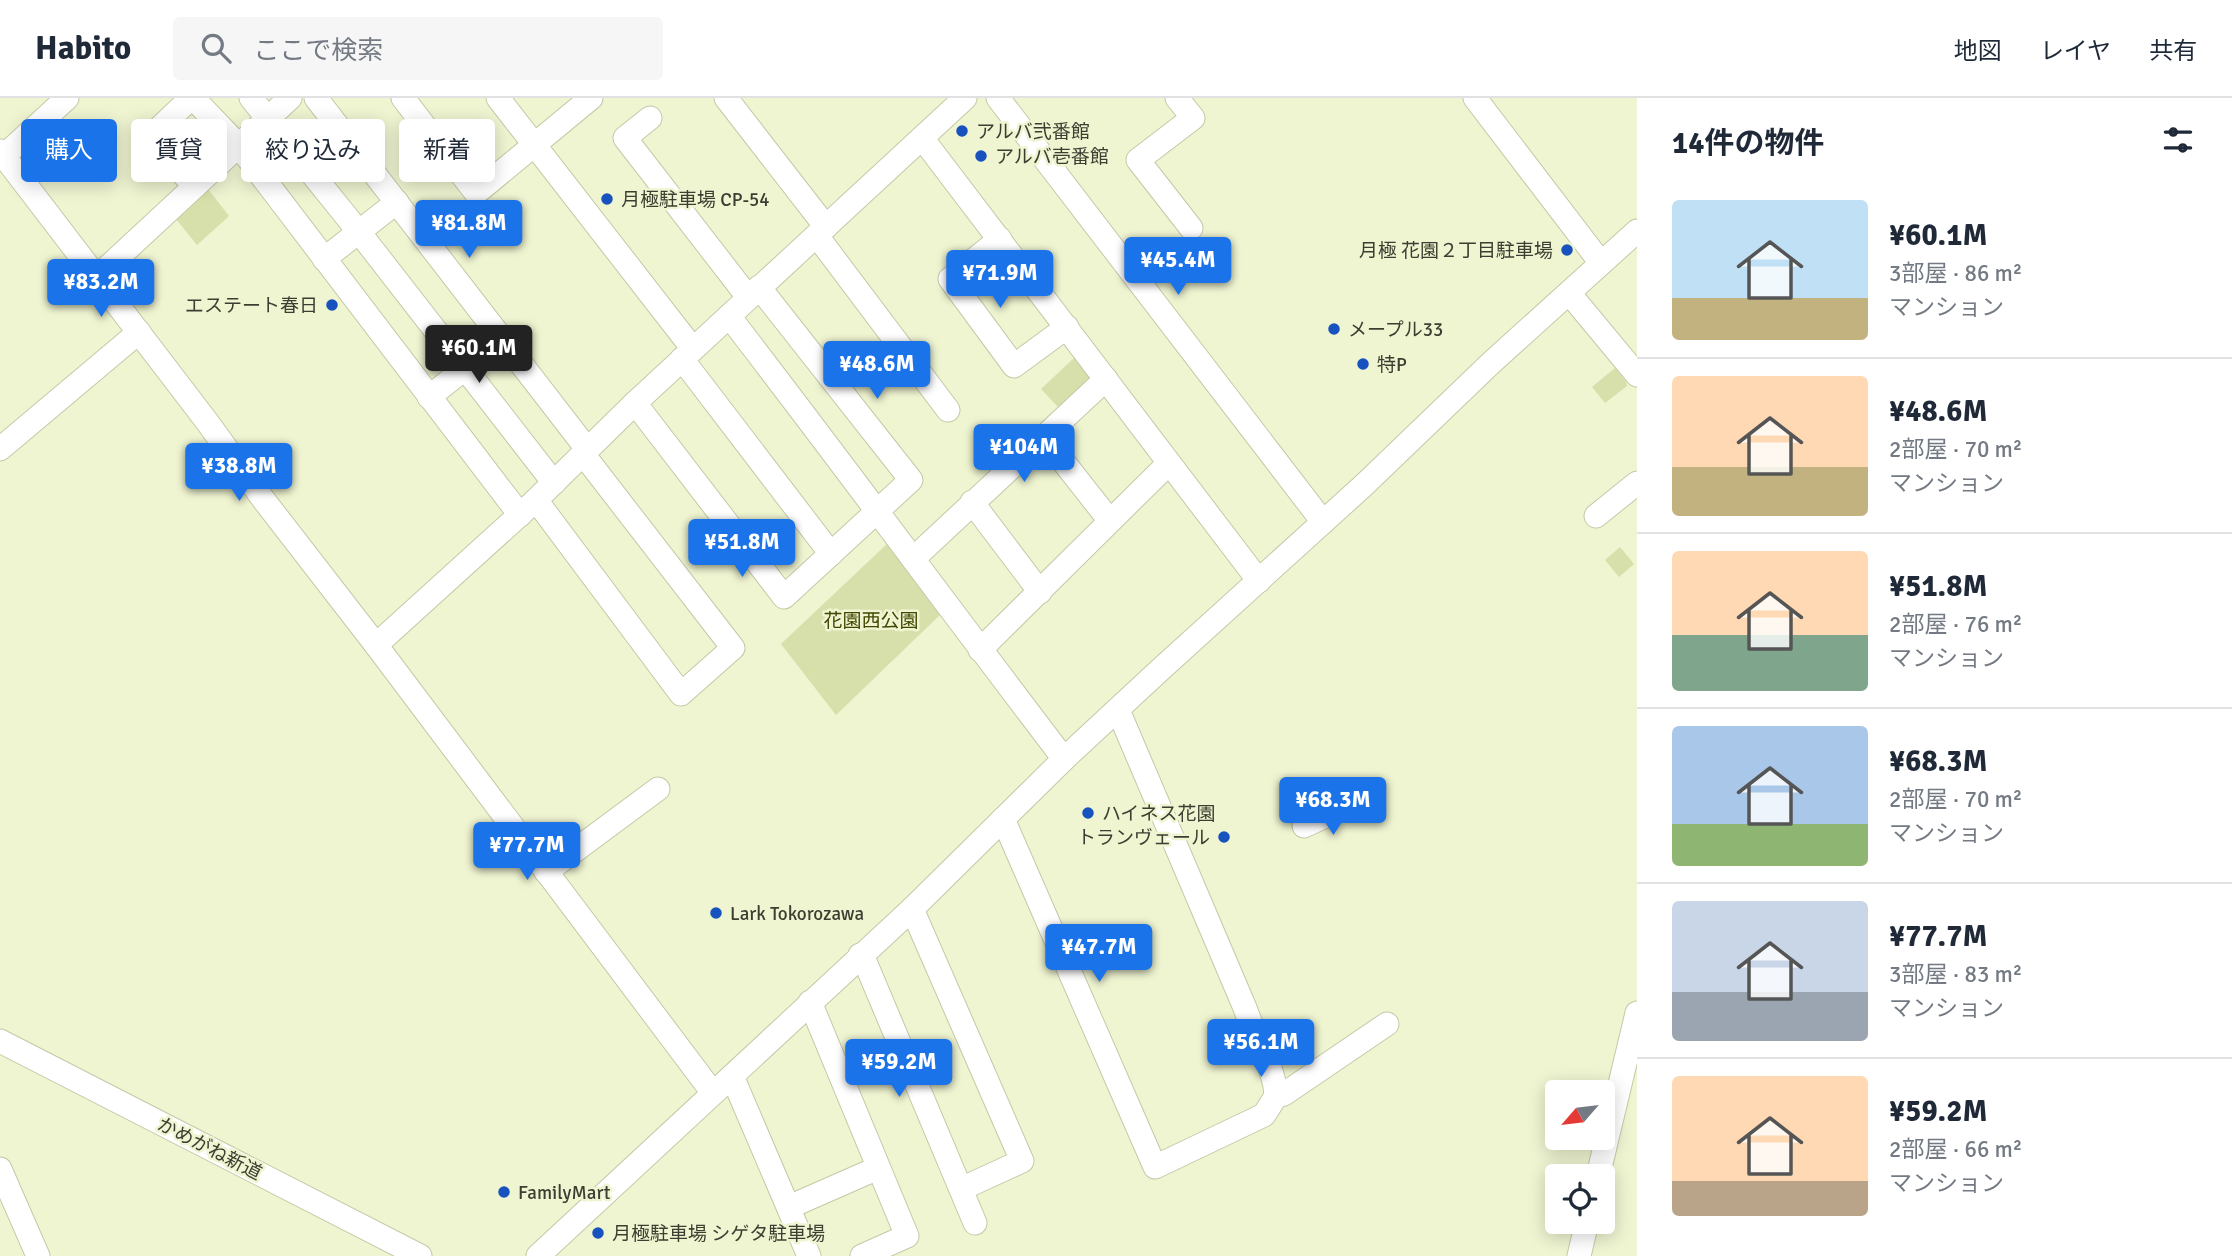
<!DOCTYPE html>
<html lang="ja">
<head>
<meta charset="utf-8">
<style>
  :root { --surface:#fff; --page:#f6f6f7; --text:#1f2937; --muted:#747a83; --line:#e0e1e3; --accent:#1a73e8 }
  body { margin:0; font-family:Signika,"Noto Sans JP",sans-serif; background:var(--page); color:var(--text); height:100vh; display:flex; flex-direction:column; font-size:26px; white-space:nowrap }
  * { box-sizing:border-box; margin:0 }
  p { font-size:23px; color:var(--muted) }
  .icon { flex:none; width:38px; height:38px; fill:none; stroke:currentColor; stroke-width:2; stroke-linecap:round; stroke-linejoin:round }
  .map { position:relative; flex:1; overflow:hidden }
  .sheet { display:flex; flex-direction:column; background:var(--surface); width:595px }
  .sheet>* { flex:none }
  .guide { position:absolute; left:21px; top:21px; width:665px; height:63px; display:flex; gap:14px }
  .needle { width:46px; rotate:242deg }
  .fabs { position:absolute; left:1545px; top:982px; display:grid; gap:14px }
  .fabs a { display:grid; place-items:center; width:70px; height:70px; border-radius:7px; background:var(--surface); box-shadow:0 4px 18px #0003; font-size:35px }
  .price { position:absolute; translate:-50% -60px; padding:0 16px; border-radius:7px; background:var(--accent); color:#fff; font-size:23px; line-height:46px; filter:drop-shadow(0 2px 4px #0008) }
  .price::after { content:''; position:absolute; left:50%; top:42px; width:21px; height:16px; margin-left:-10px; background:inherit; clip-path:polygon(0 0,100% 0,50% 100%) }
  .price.on { background:#222; color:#fff }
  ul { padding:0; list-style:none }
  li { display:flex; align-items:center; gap:21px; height:175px; padding:0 35px }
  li+li { border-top:2px solid var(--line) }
  li span { display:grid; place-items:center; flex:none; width:196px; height:140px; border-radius:7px; color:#555 }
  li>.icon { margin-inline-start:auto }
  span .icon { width:84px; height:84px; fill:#fffc; stroke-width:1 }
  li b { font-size:30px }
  h2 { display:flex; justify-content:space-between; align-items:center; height:84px; padding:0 35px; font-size:30px }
  .tag { padding:0 24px; border-radius:7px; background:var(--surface); box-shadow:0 4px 18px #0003; font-size:24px; line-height:63px }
  .tag.on { background:var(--accent); color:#fff }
  header { display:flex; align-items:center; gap:42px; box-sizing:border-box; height:98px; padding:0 35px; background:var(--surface); border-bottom:2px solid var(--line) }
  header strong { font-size:33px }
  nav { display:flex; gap:38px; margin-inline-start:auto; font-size:24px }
  .search { width:490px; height:63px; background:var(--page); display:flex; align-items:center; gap:18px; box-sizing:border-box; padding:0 24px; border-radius:7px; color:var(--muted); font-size:26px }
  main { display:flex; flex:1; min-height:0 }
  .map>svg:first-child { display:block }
</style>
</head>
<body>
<header>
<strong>Habito</strong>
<div class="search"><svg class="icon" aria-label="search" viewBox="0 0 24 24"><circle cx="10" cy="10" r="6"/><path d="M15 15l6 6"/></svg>ここで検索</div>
<nav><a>地図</a><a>レイヤ</a><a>共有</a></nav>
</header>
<main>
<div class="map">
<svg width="1637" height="1158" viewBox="0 0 1637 1158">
  <rect width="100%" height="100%" fill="#eff4d1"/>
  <!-- green -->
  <g fill="#d7dfab">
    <polygon points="204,86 229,118 197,147 172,116"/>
    <polygon points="1074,260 1092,282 1060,311 1041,291"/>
    <polygon points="1615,270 1626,284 1627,288 1605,305 1592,289"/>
    <polygon points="888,445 943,514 836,617 781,546"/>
    <polygon points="1620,449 1634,466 1619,479 1605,462"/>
  </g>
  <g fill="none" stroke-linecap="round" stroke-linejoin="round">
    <!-- minor casing -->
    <g stroke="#c4c9a7" stroke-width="25">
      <g id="minor">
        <polyline points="251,0 359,134 554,385"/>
        <polyline points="316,0 587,351"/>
        <polyline points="403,0 476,95 591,0"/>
        <polyline points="498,0 693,251"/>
        <polyline points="726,0 826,129"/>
        <polyline points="998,0 1323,424"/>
        <polyline points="1177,0 1193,20 1138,62 1191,130"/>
        <polyline points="1475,0 1601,165"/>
        <polyline points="650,20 625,40 748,199"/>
        <polyline points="922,40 1259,483"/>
        <polyline points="0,53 208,325 263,401 376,547 713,995"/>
        <polyline points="4,58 67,0"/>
        <polyline points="195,88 149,40 190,1 196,3 238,47 520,417"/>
        <polyline points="817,138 948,312"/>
        <polyline points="1000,141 950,181 1014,268 1067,229"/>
        <polyline points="324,161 397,104"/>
        <polyline points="96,180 290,0"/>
        <polyline points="1569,195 1637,277"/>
        <path d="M729,218C842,365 952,514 1064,661"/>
        <polyline points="682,261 831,456"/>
        <polyline points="429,299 502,241"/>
        <polyline points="635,305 784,499 911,382 759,189"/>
        <polyline points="1044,339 1110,423"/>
        <polyline points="0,351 139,234"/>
        <polyline points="536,402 681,596 733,550 583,356"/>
        <polyline points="972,404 1040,494"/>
        <polyline points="1596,418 1637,385"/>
        <polyline points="913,461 1106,281"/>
        <polyline points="376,547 536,402 635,305 965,0"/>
        <polyline points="980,552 1169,365"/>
        <path d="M1118,612L1245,910C1254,937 1275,970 1276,998"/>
        <polyline points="1003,721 1155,1069 1264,1017 1276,998 1284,996 1387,926"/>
        <polyline points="1304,728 1343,710"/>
        <polyline points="546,774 658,691"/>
        <polyline points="912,811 1022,1063 961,1091"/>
        <polyline points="860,857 866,866 975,1125"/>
        <polyline points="810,904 907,1138 862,1158"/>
        <polyline points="0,943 420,1158"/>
        <polyline points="732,978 809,1158"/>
        <polyline points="0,1071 38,1158"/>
        <polyline points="1598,1078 1637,915"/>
        <polyline points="789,1109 878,1070"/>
        <polyline points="538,1158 912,811 1064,661 1161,571 1364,387 1491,265 1637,133"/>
        <polyline points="1579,1158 1587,1124"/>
      </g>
    </g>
    <!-- minor -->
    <use href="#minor" stroke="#fff" stroke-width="23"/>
  </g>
  <!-- markers -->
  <g fill="#1752be" stroke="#eff4d1" stroke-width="2.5">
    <circle cx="962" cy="33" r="7"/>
    <circle cx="981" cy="58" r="7"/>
    <circle cx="607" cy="101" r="7"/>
    <circle cx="1567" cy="152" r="7"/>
    <circle cx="332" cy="207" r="7"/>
    <circle cx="1334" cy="231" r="7"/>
    <circle cx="1363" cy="266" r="7"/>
    <circle cx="1088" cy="715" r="7"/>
    <circle cx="1224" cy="739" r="7"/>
    <circle cx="716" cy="815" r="7"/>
    <circle cx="504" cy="1094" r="7"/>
    <circle cx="598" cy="1135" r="7"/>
  </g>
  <g text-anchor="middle" stroke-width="5" stroke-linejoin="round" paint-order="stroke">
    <!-- poi labels -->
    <g font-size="19" fill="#3c3e31" stroke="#eff4d1" text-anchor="start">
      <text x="976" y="40">アルバ弐番館</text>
      <text x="995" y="65">アルバ壱番館</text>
      <text x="621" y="108">月極駐車場 CP-54</text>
      <text x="1553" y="159" text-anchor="end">月極 花園２丁目駐車場</text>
      <text x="318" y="214" text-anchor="end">エステート春日</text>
      <text x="1348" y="238">メープル33</text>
      <text x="1377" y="273">特P</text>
      <text x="1102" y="722">ハイネス花園</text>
      <text x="1210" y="746" text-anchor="end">トランヴェール</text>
      <text x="730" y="822">Lark Tokorozawa</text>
      <text x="518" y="1101">FamilyMart</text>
      <text x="612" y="1142">月極駐車場 シゲタ駐車場</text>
    </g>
    <!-- park labels -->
    <g font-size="19" fill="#414601" stroke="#eff4d1">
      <text x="871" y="529">花園西公園</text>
    </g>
    <!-- street labels -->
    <g font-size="19" fill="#3c3e31" stroke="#eff4d1">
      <text transform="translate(210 1050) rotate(27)" y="7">かめがね新道</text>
    </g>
  </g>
</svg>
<div class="fabs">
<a><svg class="needle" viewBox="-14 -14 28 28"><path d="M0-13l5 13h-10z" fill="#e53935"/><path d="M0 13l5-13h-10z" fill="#747a83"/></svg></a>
<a><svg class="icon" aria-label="locate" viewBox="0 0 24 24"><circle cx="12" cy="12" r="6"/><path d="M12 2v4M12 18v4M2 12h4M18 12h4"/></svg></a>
</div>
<b class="price" style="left:469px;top:162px">¥81.8M</b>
<b class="price" style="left:1178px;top:199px">¥45.4M</b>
<b class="price" style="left:1000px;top:212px">¥71.9M</b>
<b class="price" style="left:101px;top:221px">¥83.2M</b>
<b class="price on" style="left:479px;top:287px">¥60.1M</b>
<b class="price" style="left:877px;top:303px">¥48.6M</b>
<b class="price" style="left:1024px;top:386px">¥104M</b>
<b class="price" style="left:239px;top:405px">¥38.8M</b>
<b class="price" style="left:742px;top:481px">¥51.8M</b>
<b class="price" style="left:1333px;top:739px">¥68.3M</b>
<b class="price" style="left:527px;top:784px">¥77.7M</b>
<b class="price" style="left:1099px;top:886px">¥47.7M</b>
<b class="price" style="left:1261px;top:981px">¥56.1M</b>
<b class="price" style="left:899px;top:1001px">¥59.2M</b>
<div class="guide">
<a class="tag on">購入</a>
<a class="tag">賃貸</a>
<a class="tag">絞り込み</a>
<a class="tag">新着</a>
</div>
</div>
<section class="sheet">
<h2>14件の物件<svg class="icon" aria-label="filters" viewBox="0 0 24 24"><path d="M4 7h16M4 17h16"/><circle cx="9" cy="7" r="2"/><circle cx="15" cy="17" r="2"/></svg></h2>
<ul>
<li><span style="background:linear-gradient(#bfe0f5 70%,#c2b280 0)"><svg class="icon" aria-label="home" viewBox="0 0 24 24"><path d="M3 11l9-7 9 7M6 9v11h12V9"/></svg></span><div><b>¥60.1M</b><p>3部屋 · 86 m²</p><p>マンション</p></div></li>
<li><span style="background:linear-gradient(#ffd9b3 65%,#c2b280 0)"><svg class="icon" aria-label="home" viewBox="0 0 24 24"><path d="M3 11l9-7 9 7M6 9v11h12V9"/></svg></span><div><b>¥48.6M</b><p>2部屋 · 70 m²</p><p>マンション</p></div></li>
<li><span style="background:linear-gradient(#ffd9b3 60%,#7fa58c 0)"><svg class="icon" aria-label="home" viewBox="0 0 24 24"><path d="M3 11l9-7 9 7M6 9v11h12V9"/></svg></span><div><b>¥51.8M</b><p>2部屋 · 76 m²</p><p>マンション</p></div></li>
<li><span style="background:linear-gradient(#a9c7e8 70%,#8fb573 0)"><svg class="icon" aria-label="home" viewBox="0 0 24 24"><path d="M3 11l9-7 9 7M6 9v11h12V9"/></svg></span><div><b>¥68.3M</b><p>2部屋 · 70 m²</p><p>マンション</p></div></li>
<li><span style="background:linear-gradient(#c9d6e8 65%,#9aa5b1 0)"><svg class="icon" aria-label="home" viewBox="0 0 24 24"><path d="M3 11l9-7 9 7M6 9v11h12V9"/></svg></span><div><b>¥77.7M</b><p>3部屋 · 83 m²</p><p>マンション</p></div></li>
<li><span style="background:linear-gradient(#ffd9b3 75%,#b9a48a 0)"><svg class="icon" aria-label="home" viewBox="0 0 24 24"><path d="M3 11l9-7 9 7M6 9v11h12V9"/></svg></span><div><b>¥59.2M</b><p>2部屋 · 66 m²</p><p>マンション</p></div></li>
</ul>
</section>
</main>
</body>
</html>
